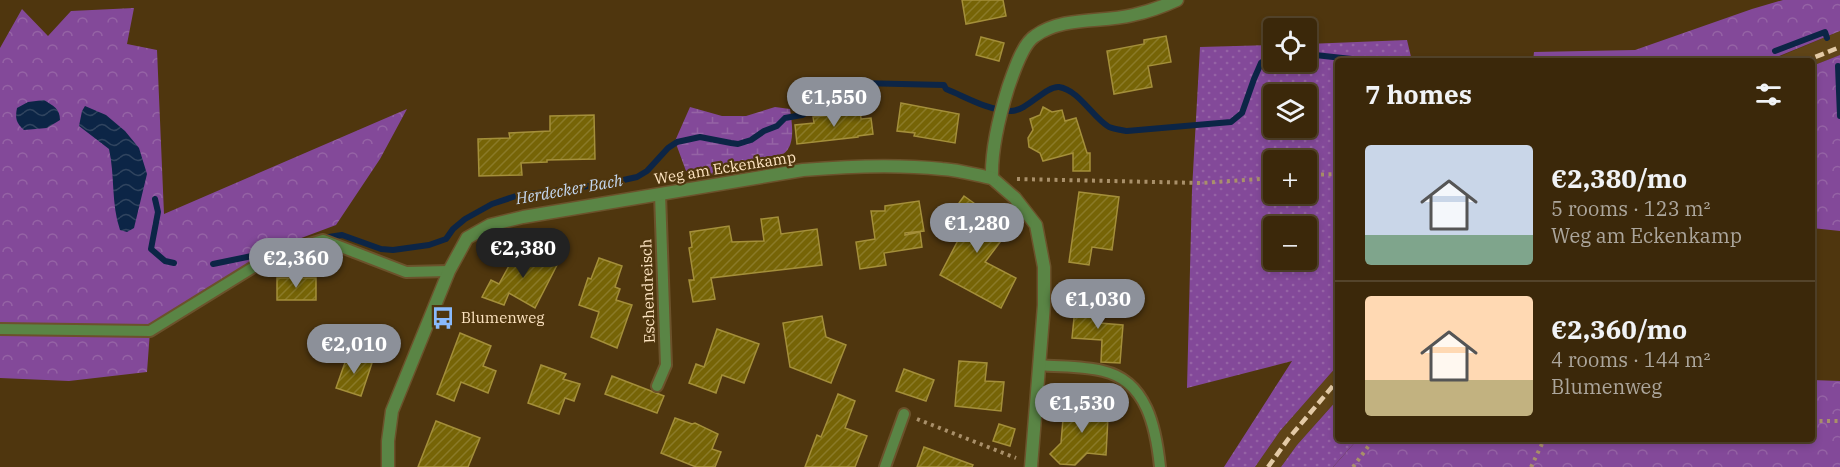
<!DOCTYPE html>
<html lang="en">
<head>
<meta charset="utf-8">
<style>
  :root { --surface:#3b280a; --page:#423013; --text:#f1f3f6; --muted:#aca69c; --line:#54442b; --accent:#8c9099 }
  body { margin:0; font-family:"IBM Plex Serif",serif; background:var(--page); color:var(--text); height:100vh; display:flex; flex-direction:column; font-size:22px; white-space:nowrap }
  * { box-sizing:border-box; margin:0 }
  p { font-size:20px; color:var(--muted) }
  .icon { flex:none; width:33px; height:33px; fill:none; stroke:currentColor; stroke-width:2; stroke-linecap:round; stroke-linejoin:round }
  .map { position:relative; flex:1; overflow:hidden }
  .details { position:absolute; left:1335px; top:58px; width:480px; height:384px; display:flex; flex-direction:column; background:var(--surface); border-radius:6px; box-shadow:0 3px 9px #0003,0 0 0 2px var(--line) }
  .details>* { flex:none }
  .fabs { position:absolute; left:1263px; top:18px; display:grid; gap:12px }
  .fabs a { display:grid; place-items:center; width:54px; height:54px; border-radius:6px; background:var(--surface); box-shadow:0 3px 9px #0003,0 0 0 2px var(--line); font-size:30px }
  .price { position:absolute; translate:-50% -51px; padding:0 14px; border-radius:21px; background:var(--accent); color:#fff; font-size:20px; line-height:39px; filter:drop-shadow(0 2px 3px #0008) }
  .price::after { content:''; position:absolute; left:50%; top:36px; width:18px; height:14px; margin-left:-9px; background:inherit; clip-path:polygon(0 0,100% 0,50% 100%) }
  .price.on { background:#222; color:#fff }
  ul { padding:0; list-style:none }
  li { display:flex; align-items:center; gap:18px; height:150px; padding:0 30px }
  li+li { border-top:2px solid var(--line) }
  li span { display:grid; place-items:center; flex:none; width:168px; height:120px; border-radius:6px; color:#555 }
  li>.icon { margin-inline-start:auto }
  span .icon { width:72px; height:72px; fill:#fffc; stroke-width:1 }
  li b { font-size:26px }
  h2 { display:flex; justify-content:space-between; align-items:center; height:72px; padding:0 30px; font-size:26px }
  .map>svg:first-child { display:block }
</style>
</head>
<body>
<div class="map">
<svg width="1840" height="467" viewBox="0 0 1840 467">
  <defs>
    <pattern id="grass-dots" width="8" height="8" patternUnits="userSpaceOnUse" patternTransform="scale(1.5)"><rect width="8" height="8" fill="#834999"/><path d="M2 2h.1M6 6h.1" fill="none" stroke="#9563a5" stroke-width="1.8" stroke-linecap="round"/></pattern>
    <pattern id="forest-crowns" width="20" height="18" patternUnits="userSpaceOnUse" patternTransform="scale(1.5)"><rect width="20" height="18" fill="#834999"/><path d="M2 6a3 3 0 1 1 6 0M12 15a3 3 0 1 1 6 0" fill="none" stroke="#9563a5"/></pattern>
    <pattern id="wetland-marsh" width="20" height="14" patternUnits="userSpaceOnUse" patternTransform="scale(1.5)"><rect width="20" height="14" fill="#834999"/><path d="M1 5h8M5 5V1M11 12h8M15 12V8" fill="none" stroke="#9563a5"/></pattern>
    <pattern id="water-waves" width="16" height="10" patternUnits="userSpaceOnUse" patternTransform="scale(1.5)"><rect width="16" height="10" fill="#0c2546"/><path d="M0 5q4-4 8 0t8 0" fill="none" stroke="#30445f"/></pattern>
    <pattern id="building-hatch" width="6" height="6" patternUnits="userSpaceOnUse" patternTransform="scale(1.5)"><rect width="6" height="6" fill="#766406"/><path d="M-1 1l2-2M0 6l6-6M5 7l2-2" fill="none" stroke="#8a7a28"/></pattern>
  </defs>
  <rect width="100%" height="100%" fill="#4f360e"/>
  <!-- built -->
  <g fill="#5f4417">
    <polygon points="1840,31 1840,55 1812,66 1812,62 1767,62"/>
    <polygon points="1338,365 1338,399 1297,445 1281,467 1255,467 1280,431"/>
  </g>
  <!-- grass -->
  <g fill="url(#grass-dots)" fill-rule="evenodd">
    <path d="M1407,40L1412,61L1338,62V365L1280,431L1255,467H1224L1292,361L1187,388L1192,190L1200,47L1273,45L1274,62H1306L1307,44ZM1274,94H1306V128H1274ZM1274,160H1306V194H1274ZM1274,226H1306V260H1274Z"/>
    <polygon points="1338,399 1338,440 1357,440 1333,467 1281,467 1297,445"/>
  </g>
  <!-- forest -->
  <g fill="url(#forest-crowns)">
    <polygon points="1783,0 1840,0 1840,31 1767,61 1533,61 1534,52 1635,50 1752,9"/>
    <polygon points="134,8 127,44 157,50 164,214 407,109 380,159 336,225 264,252 150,331 147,372 69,381 0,378 0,48 22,9 48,36 71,11"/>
    <polygon points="1840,55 1840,231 1812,228 1812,66"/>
    <polygon points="1812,380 1840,381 1840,467 1333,467 1357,440 1812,440"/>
  </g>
  <!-- wetland -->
  <path fill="url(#wetland-marsh)" d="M690,107L722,116H746L775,107L790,109C792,123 796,146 783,154L745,161L732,171L706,176L698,172L686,171L675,141Z"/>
  <!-- water -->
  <g fill="url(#water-waves)">
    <path d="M44,100C53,106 60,108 60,120L47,128L24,130C16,123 15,118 17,108L28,102Z"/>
    <path d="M85,106L106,115L125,131L139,148L147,174L134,228L127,232L120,230C111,204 115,175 109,149L79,126L82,111Z"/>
  </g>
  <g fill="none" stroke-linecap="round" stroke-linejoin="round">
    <!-- stream -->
    <g stroke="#0c2546" stroke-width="6">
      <polyline points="1775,51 1825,32 1827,38"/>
      <polyline points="1306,54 1379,62"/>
      <polyline points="1838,66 1840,116"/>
      <polyline points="155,199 158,212 151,249 165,261 174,263"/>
      <path d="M322,238L342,235L381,249L393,250L429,245L446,239L453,229L465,219L492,204L516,196L610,183L637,177L647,171L668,148L677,142L700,137L731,143L738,144L751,140L764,131L777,126L785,118L802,115L815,108L827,92L842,85L859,83L944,85L946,89C966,97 989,111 1011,111C1027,111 1045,86 1059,87C1079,90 1093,118 1109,127C1114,129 1121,130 1127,131L1231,122L1242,113L1254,79L1261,63L1274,53"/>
      <polyline points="213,264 271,252"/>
    </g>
  </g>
  <!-- building -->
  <g fill="url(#building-hatch)" stroke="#a48f3a" stroke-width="1.5">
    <polygon points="962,0 1003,0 1006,16 966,24"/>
    <polygon points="1166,36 1171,62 1148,66 1152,87 1114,94 1107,51 1144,44 1144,40"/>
    <polygon points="981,37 1004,43 999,61 976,55"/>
    <polygon points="901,103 959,114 955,143 914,136 915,133 897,131"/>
    <polygon points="1043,107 1052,112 1062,110 1065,121 1076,118 1087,153 1090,153 1090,171 1073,171 1073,153 1043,161 1040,153 1029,147 1028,138 1033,130 1030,119 1040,115"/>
    <polygon points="860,109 861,119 871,118 873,134 858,136 858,137 797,144 795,125 814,123 813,117 842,114 842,111"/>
    <polygon points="594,115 595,159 547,160 547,162 521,163 522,175 479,176 478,139 510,138 509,133 550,131 550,116"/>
    <polygon points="1079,192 1119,197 1112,250 1092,247 1089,265 1069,262"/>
    <polygon points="964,196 1010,229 985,262 1016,278 1001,308 940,275 966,225 941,228"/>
    <polygon points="919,201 924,231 905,233 905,235 920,232 922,247 884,253 886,265 860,269 856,242 875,239 871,211 885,211 885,206"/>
    <polygon points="778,217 781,234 817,229 822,265 711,278 715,299 693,302 689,280 694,280 689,248 692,247 690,232 729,226 732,242 764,241 761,219"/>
    <polygon points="521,244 557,265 535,308 509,293 504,305 482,297 491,280 499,284"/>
    <polygon points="599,258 622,266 615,287 620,289 616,300 632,305 617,348 591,337 599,312 579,305 588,278 591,279"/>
    <rect x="277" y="278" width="39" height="22"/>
    <polygon points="1076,298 1102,302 1100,323 1123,325 1120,363 1101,362 1102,340 1072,338"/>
    <polygon points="822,316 826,337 846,345 831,383 790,367 783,323"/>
    <polygon points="717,329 759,344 744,383 722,375 716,393 689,383 696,364 704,367"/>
    <polygon points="460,333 491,346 483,366 496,371 488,393 461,382 454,401 437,394"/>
    <polygon points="348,354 372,363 361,396 336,388"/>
    <polygon points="959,361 987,363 985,381 1004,382 1001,411 955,406"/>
    <polygon points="541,365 566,374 563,379 580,384 574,401 565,398 559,414 528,403"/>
    <polygon points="904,369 934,380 926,401 896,391"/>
    <polygon points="612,376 664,396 657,413 605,394"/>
    <polygon points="838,394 855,401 845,428 867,436 855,467 805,467 817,435 821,437"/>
    <polygon points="1081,405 1099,406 1108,417 1106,455 1087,453 1075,465 1060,464 1050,454 1061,443 1064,407 1081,409"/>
    <polygon points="675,418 692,424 695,423 718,434 712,449 721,452 715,467 696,467 661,453"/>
    <polygon points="436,421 480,438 468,467 418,467"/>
    <polygon points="999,424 1015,429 1010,446 993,441"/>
    <polygon points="924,447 973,465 972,467 917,467"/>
  </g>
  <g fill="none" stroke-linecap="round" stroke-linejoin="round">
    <!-- lane casing -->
    <g stroke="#6b522b" stroke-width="14">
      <g id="lane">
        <polyline points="0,329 150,331 273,255 323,240 406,272 449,271"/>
        <path d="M1039,365C1060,367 1083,366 1103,371C1147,381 1156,428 1160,467"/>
        <polyline points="657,386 666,365 660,194"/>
        <polyline points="885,467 904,414"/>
      </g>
    </g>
    <!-- street casing -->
    <g stroke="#6b522b" stroke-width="15">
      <g id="street">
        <polyline points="992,178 1015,198 1036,225 1044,267 1044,305 1031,467"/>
        <path d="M992,178C991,148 999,117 1008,88C1013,74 1022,44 1035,36C1063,16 1101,23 1133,15C1147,12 1164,6 1177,0"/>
        <path d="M388,467V441L392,411L449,271L467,238L490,225L523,217L803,170C849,166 896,164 942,169C959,170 976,175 992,178"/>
      </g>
    </g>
    <!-- path -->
    <g stroke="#a9906a" stroke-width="4" stroke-dasharray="3 4.5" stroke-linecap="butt">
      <polyline points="1306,175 1338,174"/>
      <polyline points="1017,179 1202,183 1274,178"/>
      <polyline points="917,419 1016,458"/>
      <polyline points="1812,421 1840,421"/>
      <polyline points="1353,467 1373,440"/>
      <polyline points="1531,467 1542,444 1551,440"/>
    </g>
    <!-- lane -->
    <use href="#lane" stroke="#5a8545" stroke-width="10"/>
    <!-- street -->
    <use href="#street" stroke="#5a8545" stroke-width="12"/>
    <!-- rail -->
    <g stroke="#e3caa6" stroke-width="4.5" stroke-dasharray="9 4.5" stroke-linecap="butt">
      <polyline points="1803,62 1840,47"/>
      <polyline points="1268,467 1289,438 1338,380"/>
    </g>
  </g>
  <!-- icons -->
  <defs>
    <g id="bus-bare" transform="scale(1.8)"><path d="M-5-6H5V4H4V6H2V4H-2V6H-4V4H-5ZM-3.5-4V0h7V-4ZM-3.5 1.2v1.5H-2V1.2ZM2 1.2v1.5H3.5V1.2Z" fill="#89bafc" stroke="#4f360e" stroke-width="2.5" paint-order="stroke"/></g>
  </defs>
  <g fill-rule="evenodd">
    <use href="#bus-bare" x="443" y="318"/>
  </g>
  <g text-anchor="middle" stroke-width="4.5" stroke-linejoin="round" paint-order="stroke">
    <!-- street labels -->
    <g font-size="15" fill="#fde4c1" stroke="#4f360e">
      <text transform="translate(725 168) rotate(-9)" y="5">Weg am Eckenkamp</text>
      <text transform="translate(648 291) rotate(-92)" y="5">Eschendreisch</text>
    </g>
    <!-- poi labels -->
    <g font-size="15" fill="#fde4c1" stroke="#4f360e" text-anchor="start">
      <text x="461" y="323">Blumenweg</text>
    </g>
    <!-- water labels -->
    <g font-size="16" font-style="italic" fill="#c5d8f1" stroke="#4f360e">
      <text transform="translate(569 189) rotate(-10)" y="6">Herdecker Bach</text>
    </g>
  </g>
</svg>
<div class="fabs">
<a><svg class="icon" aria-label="locate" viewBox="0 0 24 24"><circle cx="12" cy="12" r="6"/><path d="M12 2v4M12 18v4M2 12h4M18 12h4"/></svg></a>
<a><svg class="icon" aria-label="layers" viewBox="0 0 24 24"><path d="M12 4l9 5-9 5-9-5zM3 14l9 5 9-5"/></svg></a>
<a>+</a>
<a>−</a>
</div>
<b class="price" style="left:834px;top:128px">€1,550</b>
<b class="price" style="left:977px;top:254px">€1,280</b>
<b class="price on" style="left:523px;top:279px">€2,380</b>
<b class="price" style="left:296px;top:289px">€2,360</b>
<b class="price" style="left:1098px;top:330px">€1,030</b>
<b class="price" style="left:354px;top:375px">€2,010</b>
<b class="price" style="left:1082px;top:434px">€1,530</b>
<section class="details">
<h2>7 homes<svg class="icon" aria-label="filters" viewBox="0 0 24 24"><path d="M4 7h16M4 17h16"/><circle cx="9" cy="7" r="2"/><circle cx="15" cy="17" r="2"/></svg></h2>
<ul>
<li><span style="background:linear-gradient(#c9d6e8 75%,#7fa58c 0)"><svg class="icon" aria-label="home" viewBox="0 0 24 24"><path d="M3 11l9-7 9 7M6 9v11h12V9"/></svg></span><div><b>€2,380/mo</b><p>5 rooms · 123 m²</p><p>Weg am Eckenkamp</p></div></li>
<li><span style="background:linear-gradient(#ffd9b3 70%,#c2b280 0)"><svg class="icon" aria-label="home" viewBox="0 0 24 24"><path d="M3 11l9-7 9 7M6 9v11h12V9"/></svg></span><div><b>€2,360/mo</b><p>4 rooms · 144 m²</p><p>Blumenweg</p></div></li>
</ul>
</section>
</div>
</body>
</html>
